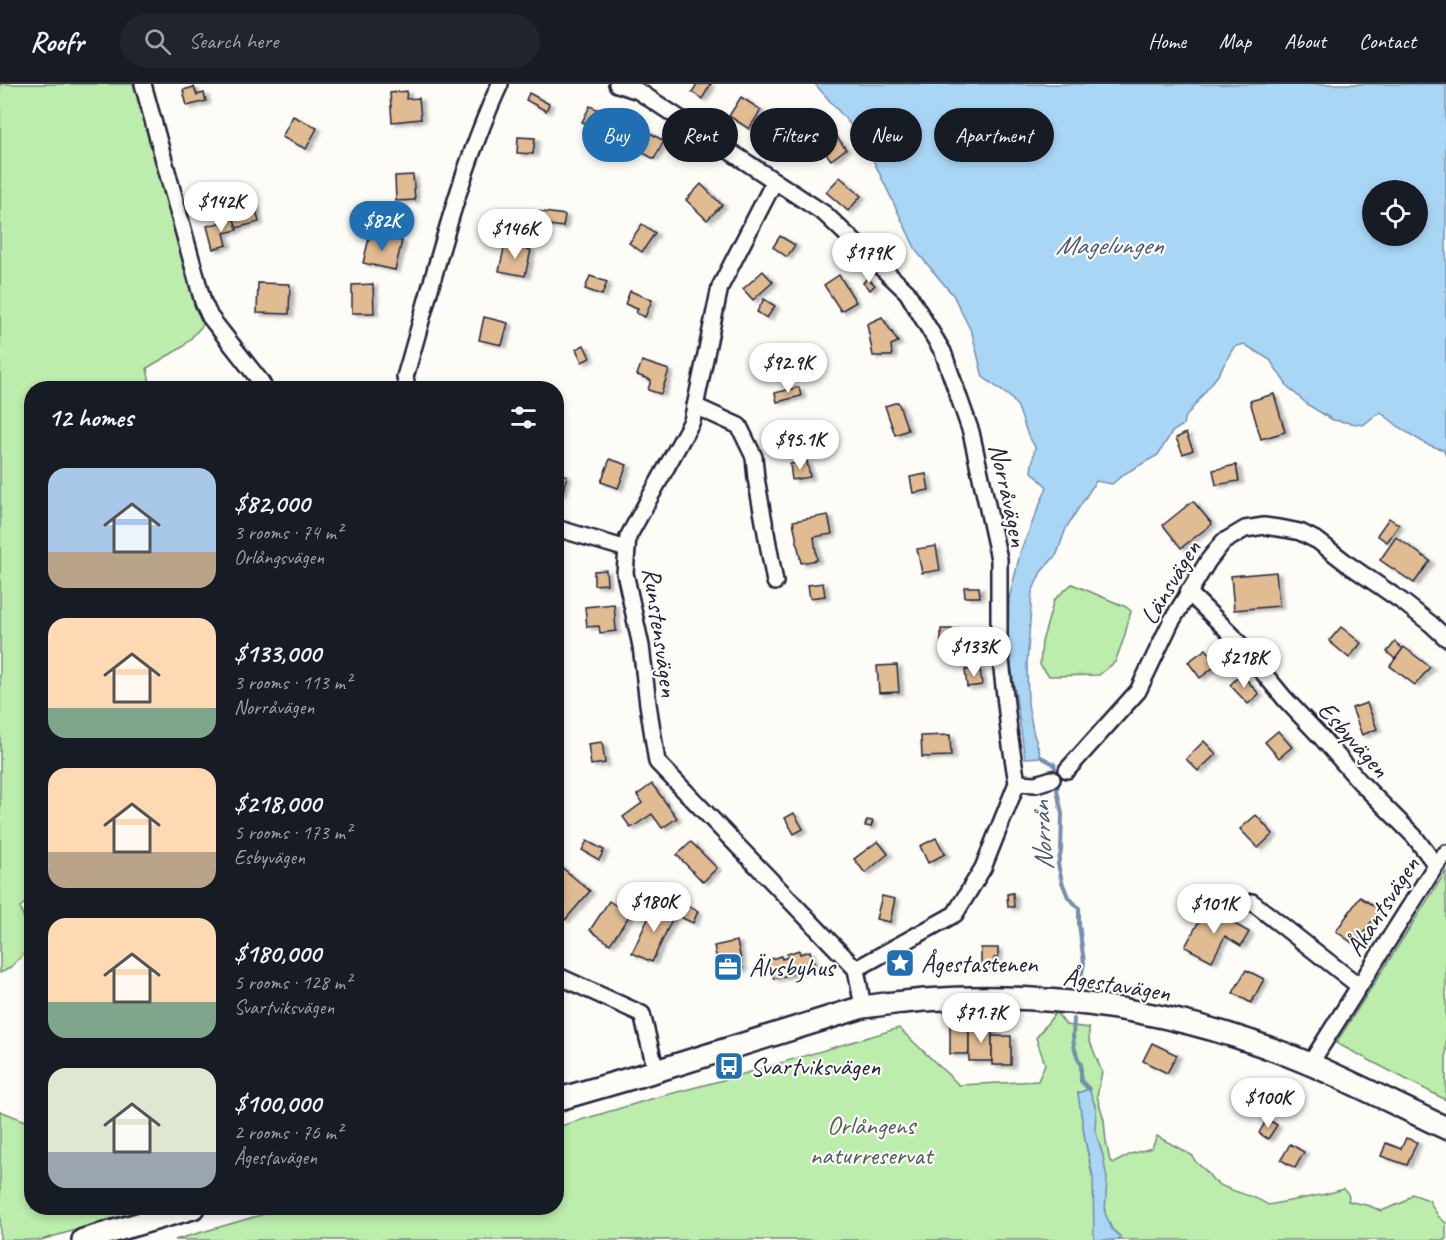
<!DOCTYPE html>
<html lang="en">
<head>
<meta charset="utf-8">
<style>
  :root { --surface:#171b24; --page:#20242c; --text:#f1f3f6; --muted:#9ea1a6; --line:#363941; --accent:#1f6fb2 }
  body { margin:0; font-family:Caveat,sans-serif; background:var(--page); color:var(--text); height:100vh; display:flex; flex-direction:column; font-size:22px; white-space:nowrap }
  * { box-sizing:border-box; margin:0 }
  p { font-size:20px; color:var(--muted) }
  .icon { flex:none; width:33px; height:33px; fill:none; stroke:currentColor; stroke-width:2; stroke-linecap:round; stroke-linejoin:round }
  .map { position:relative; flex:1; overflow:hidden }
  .drawer { position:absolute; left:24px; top:297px; width:540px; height:834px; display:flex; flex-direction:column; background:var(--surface); border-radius:24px; box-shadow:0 3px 9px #0003 }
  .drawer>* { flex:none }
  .banner { position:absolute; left:582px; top:24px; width:570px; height:54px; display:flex; gap:12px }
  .buttons { position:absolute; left:1362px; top:96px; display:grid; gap:12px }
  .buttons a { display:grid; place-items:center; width:66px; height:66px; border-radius:50%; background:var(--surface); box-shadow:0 3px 9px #0003; font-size:30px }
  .price { position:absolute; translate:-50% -51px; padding:0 14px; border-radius:21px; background:#fff; color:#222; font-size:20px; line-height:39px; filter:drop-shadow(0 2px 3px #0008) }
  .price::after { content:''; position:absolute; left:50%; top:36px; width:18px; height:14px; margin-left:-9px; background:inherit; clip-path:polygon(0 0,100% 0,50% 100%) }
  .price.on { background:var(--accent); color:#fff }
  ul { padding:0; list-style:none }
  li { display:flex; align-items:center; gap:18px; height:150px; padding:0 24px }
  li span { display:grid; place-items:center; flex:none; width:168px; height:120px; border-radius:18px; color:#555 }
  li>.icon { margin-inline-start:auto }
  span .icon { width:72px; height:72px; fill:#fffc; stroke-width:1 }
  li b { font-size:26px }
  h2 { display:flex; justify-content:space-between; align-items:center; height:72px; padding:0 24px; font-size:26px }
  .chip { padding:0 21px; border-radius:27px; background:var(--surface); box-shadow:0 3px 9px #0003; font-size:21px; line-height:54px }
  .chip.on { background:var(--accent); color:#fff }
  header { display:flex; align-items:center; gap:36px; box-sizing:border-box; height:84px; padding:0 30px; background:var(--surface); border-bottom:2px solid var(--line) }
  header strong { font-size:28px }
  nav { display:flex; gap:33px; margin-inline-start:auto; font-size:21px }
  .search { width:420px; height:54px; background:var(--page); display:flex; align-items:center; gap:15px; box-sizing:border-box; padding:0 21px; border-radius:33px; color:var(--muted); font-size:22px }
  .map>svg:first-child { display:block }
</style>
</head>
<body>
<header>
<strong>Roofr</strong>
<div class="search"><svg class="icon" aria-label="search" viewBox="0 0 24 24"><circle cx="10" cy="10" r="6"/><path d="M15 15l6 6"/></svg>Search here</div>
<nav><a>Home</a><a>Map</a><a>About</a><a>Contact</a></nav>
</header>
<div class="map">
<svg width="1446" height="1156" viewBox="0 0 1446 1156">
  <defs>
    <filter id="shadow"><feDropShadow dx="4.5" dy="2.5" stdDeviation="1.5" flood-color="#0004"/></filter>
  </defs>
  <rect width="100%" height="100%" fill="#fdfcf7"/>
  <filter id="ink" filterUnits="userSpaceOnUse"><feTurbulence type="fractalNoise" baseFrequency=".0167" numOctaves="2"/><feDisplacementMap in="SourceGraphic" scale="12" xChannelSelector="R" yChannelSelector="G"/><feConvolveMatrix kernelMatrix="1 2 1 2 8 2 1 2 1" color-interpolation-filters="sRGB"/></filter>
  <g filter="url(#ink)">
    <!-- green -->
    <g fill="#bcedac" stroke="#6f8874" stroke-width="1.5" fill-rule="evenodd">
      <polygon points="0,0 143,0 210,233 183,263 147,284 151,304 32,304 32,813 20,823 31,855 31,863 10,884 0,889"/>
      <polygon points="1072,500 1126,523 1131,527 1124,554 1115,578 1099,591 1049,592 1040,581 1042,558 1054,516"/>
      <polygon points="1446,787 1446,1016 1336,959"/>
      <path d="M1056,928L1066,941L1089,944V955L1102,988L1097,1012L1104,1036L1106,1058L1110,1077L1114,1079L1131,1070L1152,1064L1157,1052L1193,1072C1194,1079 1200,1081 1205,1086C1208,1089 1211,1094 1214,1097C1229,1109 1252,1109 1268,1121L1326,1110L1344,1105C1348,1108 1350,1113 1348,1117L1370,1122L1381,1127L1404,1118L1412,1110L1429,1116L1438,1132L1446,1139V1156H175L285,1124H556L557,1043L651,1015L723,996L899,944L959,1001L1038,997L1045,980L1036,954ZM1089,1005L1096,1025L1095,1046L1103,1072L1092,1091L1085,1055L1078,1009Z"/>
      <polygon points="0,1027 31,1039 32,1124 153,1124 41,1156 0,1156"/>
    </g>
    <!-- water -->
    <g fill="#aad6f6" stroke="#748eab" stroke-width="1.5" fill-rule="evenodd">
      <path d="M815,0H1446V373L1444,366L1426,360L1403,346L1380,328L1363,341L1333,336L1308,321L1288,303L1270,276L1244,260L1234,263L1218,291L1184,335L1183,341L1172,348L1158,371L1124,390L1112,400L1096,397L1066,444L1057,470L1041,488L1032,508L1027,580L1028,620L1033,647L1041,673L1025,674L1008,560L1009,515L1021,466L1047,403L1031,387L1035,363L1027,349L1018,323L1010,313L983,293L972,249L953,211L917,168L863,55ZM1372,106H1418V152H1372Z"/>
      <polygon points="1089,1005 1096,1025 1095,1046 1103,1072 1107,1095 1105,1129 1112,1145 1120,1152 1120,1156 1094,1156 1093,1093 1085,1055 1078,1009"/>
    </g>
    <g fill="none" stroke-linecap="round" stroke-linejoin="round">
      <!-- stream -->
      <g stroke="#748eab" stroke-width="4">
        <polyline points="1041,673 1054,680 1058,697 1057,706 1062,730 1061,767 1058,780 1062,798 1068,813 1079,824 1079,840 1084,879 1079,903"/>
        <polyline points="1074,935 1073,952 1074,962 1078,975 1081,980 1081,997 1089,1005"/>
      </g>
    </g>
    <!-- building -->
    <g fill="#e1bc92" stroke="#22223b" stroke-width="1.5" filter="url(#shadow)">
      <polygon points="697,0 711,0 702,15 692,8"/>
      <polygon points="194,3 197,11 204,9 206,17 187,22 183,6"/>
      <polygon points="407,7 406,15 419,14 421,35 392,38 390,9"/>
      <polygon points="529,9 549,20 546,27 526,16"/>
      <polygon points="741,13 761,26 749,45 729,32"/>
      <polygon points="590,22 610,31 602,47 582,38"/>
      <polygon points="293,32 317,44 306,65 282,53"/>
      <polygon points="641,44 664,57 654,75 631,62"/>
      <polygon points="771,46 783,53 779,61 767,54"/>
      <polygon points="518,53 535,54 533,70 517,69"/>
      <polygon points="837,53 846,65 831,76 822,64"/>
      <polygon points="413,91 415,116 396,117 395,92"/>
      <polygon points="840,93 861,112 848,127 826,108"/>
      <polygon points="701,100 722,121 707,136 686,116"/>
      <polygon points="255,121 259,138 236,144 232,127"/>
      <polygon points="536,127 565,131 563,143 535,139"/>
      <polygon points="234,135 237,146 224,149 227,161 213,165 207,142"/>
      <polygon points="642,140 655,149 642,168 629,159"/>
      <polygon points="370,150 402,157 395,186 363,179"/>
      <polygon points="780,152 795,161 787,173 773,163"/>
      <polygon points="505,160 531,166 525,192 499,187"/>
      <polygon points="763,187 773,198 753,216 743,205"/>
      <polygon points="839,191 856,218 841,227 824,201"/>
      <polygon points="590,192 607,198 602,211 585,205"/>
      <polygon points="867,194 875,201 870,206 863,199"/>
      <polygon points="258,199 290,200 289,230 257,229"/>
      <polygon points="373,200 374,229 352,229 352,201"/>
      <polygon points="630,207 652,216 645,233 636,229 638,225 625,220"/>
      <polygon points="764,215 775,222 767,234 757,228"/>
      <polygon points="484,233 508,239 502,261 479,256"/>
      <polygon points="882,233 898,258 891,261 892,272 873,272 867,240"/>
      <polygon points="584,261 590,274 582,278 576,265"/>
      <polygon points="642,277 669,286 661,310 648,306 651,296 637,291"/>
      <polygon points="799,303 801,312 777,318 775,309"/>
      <polygon points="1274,310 1285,348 1261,355 1250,317"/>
      <polygon points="898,318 908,346 895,351 885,322"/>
      <polygon points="1186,349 1193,366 1183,370 1176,354"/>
      <polygon points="610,375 627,381 618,404 601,398"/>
      <polygon points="807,377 810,393 792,396 790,380"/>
      <polygon points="1236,381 1239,397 1216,401 1213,386"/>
      <polygon points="556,388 567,392 562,410 556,408"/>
      <polygon points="926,390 929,406 913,409 910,393"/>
      <polygon points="1193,417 1212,440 1181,464 1163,441"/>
      <polygon points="828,431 832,450 814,453 817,476 801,479 793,437"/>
      <polygon points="1389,434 1399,441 1387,458 1377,451"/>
      <polygon points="1396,453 1430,477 1414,499 1380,476"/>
      <polygon points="936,462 940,486 922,489 917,465"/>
      <polygon points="606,486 607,500 594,501 594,487"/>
      <polygon points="1276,488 1279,522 1234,526 1231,492"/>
      <polygon points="823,499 825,512 810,514 808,501"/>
      <polygon points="964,503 979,503 980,513 965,513"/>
      <polygon points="614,520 616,547 600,549 599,542 587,543 585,523"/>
      <polygon points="1341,543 1361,559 1349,574 1329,557"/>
      <rect x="941" y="545" width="27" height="24"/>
      <polygon points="1395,558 1403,565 1395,575 1387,568"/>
      <polygon points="1404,563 1430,583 1415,601 1390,582"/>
      <polygon points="1206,565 1218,580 1200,594 1188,578"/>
      <polygon points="897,581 899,608 879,609 877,582"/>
      <polygon points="980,584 982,601 967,603 965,586"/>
      <polygon points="1241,590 1259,610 1248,620 1230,601"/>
      <polygon points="1367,619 1377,645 1362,651 1352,624"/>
      <polygon points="1278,647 1292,663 1279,674 1265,658"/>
      <polygon points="950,651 951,672 922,673 921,652"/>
      <polygon points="1204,657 1216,670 1198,687 1186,675"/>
      <polygon points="602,658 605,679 591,681 588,660"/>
      <polygon points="652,700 677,734 662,744 652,730 631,744 623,733 642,719 637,711"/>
      <polygon points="794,729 803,745 794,750 785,734"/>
      <polygon points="1256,731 1273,750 1258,764 1240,745"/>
      <polygon points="867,736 873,737 871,743 865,742"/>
      <polygon points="936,754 945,770 928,779 920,762"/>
      <polygon points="587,757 604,766 599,776 582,766"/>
      <polygon points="878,757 888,770 865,789 854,775"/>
      <polygon points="691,758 717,784 703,798 677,771"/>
      <polygon points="559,781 590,807 565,836 556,829 556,819 561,814 556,810 556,784"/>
      <polygon points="1013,809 1014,823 1008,823 1007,810"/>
      <polygon points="882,812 895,815 890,838 876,835"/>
      <polygon points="1360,813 1380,826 1355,861 1336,847"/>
      <polygon points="609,817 630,831 610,860 590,846"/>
      <polygon points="655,820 675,829 652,878 632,869"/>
      <polygon points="686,821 698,827 693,839 680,833"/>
      <polygon points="1206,824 1249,848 1241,862 1225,852 1212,877 1185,863"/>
      <polygon points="737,857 743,885 720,889 714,862"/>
      <polygon points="981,864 998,864 998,874 994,874 994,884 981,884"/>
      <polygon points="799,866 800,870 810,867 815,883 774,895 768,876 781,872 782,875 788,873 787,870"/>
      <polygon points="1246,886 1264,895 1251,919 1233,909"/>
      <rect x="950" y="941" width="19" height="29"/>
      <rect x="969" y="944" width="23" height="33"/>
      <rect x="992" y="952" width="19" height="29"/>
      <polygon points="1152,959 1177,971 1167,989 1143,977"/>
      <polygon points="1267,1035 1277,1041 1268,1055 1259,1049"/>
      <polygon points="1406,1054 1417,1058 1407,1081 1381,1072 1386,1059 1401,1065"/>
      <polygon points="1290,1060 1304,1068 1295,1084 1281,1076"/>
    </g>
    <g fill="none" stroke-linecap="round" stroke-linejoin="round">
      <!-- minor casing -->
      <g stroke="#22223b" stroke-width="20">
        <g id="minor">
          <polyline points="143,0 203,218 210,233 261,298 264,304"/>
          <polyline points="617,0 638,7 825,130 907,208 943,268 971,348 999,475 999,559 1010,655 1017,699 983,784 955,830 856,885"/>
          <polyline points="774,98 720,203 692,337 628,453 625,489 641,562 648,620 657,678 856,885"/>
          <path d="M407,304L405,293C434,195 457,93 500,0"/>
          <polyline points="695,322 739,342 754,373 756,394 775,498"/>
          <polyline points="556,444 627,465"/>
          <polyline points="1188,508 1232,551 1285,615 1321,653 1360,698 1414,752 1436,781"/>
          <polyline points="1067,686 1138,607 1171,538 1208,477 1223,458 1245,445 1264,442 1285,445 1300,448 1318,457 1349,481 1403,518 1431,540 1446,554"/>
          <polyline points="1017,699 1036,700 1052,695"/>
          <polyline points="1252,818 1359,902"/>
          <polyline points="856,885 863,923"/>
          <polyline points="556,891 642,930 656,987"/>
          <polyline points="1310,980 1436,781 1446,769"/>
        </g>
      </g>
      <!-- secondary casing -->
      <g stroke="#22223b" stroke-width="26">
        <g id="secondary">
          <path d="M556,1016L656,987L863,923C1015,900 1168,920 1310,980C1356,1000 1401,1023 1446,1044"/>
          <polyline points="83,1156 193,1124"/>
        </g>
      </g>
      <!-- minor -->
      <use href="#minor" stroke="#fdfcf7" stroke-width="15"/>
      <!-- secondary -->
      <use href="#secondary" stroke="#fdfcf7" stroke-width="21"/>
    </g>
  </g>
  <!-- icons -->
  <defs>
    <g id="sight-square" transform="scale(1.5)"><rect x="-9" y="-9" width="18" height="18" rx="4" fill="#1f6fb2" stroke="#fdfcf7"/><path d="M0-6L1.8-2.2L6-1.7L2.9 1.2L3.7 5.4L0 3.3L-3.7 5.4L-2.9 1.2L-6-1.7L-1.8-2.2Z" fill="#fff"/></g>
    <g id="office-square" transform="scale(1.5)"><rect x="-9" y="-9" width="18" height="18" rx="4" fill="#1f6fb2" stroke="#fdfcf7"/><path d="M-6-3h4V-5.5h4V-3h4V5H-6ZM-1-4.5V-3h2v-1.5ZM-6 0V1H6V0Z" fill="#fff"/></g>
    <g id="bus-square" transform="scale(1.5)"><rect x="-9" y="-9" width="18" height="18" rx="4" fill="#1f6fb2" stroke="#fdfcf7"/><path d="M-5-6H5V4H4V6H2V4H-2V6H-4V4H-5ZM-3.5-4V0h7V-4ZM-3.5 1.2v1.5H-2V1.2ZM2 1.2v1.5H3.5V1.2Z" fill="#fff"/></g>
  </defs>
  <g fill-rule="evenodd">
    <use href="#sight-square" x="900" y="879"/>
    <use href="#office-square" x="728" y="883"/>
    <use href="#bus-square" x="729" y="982"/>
  </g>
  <g text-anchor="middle" stroke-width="4.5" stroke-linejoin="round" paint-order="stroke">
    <!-- street labels -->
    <g font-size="26" fill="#22223b" stroke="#fdfcf7">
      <text transform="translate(1009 411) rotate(78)" y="9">Norråvägen</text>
      <text transform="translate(1170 498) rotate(-59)" y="9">Länsvägen</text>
      <text transform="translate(661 548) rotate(82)" y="9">Runstensvägen</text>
      <text transform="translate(1354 655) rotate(48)" y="9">Esbyvägen</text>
      <text transform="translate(1382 822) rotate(-57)" y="9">Åkantsvägen</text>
      <text transform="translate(1117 900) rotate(9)" y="9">Ågestavägen</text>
    </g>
    <!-- poi labels -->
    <g font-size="26" fill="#22223b" stroke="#fdfcf7" text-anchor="start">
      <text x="921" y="888">Ågestastenen</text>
      <text x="749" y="892">Älvsbyhus</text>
      <text x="750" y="991">Svartviksvägen</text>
    </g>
    <!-- park labels -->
    <g font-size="26" fill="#505f5d" stroke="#fdfcf7">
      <text x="871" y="1050">Orlångens<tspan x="871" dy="30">naturreservat</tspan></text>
    </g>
    <!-- water labels -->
    <g font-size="27" font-style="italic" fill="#4b5873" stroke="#fdfcf7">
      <text x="1109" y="170">Magelungen</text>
      <text transform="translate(1042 752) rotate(-93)" y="9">Norrån</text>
    </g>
  </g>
</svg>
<div class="buttons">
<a><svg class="icon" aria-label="locate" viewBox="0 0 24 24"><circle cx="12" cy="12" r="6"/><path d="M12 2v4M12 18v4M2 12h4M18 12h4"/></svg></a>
</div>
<b class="price" style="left:221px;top:149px">$142K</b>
<b class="price on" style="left:382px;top:168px">$82K</b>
<b class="price" style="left:515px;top:176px">$146K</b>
<b class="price" style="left:869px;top:200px">$179K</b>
<b class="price" style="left:788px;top:310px">$92.9K</b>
<b class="price" style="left:800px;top:387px">$95.1K</b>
<b class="price" style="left:974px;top:594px">$133K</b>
<b class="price" style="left:1244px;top:605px">$218K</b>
<b class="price" style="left:654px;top:849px">$180K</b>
<b class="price" style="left:1214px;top:851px">$101K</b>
<b class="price" style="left:981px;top:960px">$71.7K</b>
<b class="price" style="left:1268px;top:1045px">$100K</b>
<div class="banner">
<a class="chip on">Buy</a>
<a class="chip">Rent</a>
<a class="chip">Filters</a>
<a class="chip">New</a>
<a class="chip">Apartment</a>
</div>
<section class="drawer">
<h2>12 homes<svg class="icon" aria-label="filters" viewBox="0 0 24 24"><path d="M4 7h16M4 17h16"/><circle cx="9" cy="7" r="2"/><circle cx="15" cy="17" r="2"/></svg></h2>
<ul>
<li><span style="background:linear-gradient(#a9c7e8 70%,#b9a48a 0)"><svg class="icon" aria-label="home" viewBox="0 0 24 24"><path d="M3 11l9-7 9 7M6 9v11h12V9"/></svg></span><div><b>$82,000</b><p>3 rooms · 74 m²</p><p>Orlångsvägen</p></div></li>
<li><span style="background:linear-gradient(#ffd9b3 75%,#7fa58c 0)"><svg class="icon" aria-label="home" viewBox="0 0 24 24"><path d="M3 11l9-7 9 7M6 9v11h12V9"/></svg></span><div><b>$133,000</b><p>3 rooms · 113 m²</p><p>Norråvägen</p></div></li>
<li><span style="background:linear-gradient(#ffd9b3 70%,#b9a48a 0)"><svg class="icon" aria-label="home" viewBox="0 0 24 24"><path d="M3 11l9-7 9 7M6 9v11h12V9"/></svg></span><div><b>$218,000</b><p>5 rooms · 173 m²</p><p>Esbyvägen</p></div></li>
<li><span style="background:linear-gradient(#ffd9b3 70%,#7fa58c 0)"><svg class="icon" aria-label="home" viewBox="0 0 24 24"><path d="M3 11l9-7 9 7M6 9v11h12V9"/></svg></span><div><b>$180,000</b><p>5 rooms · 128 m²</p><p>Svartviksvägen</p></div></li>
<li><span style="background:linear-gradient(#dfe7d0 70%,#9aa5b1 0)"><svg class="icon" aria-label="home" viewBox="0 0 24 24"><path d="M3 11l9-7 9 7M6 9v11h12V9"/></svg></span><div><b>$100,000</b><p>2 rooms · 76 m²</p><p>Ågestavägen</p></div></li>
</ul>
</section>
</div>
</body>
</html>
